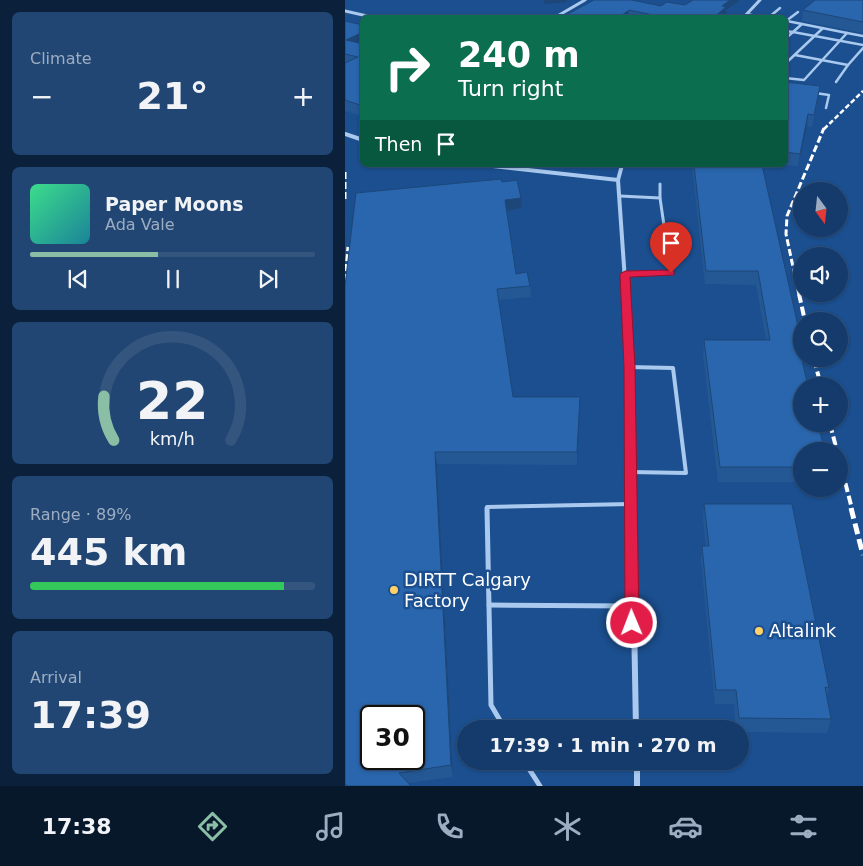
<!DOCTYPE html>
<html lang="en">
<head>
<meta charset="utf-8">
<style>
	body { margin:0; font-family:"DejaVu Sans",sans-serif; background:#214673; color:#f1f3f6; height:100vh; display:flex; flex-direction:column; font-size:19px; white-space:nowrap }
	* { box-sizing:border-box; margin:0 }
	p { font-size:16px; color:#9dadc1 }
	.icon { flex:none; width:28px; height:28px; fill:none; stroke:currentColor; stroke-width:2; stroke-linecap:round; stroke-linejoin:round }
	.map { position:relative; flex:1; overflow:hidden }
	.details { display:flex; flex-direction:column; gap:12px; padding:12px; background:#0b203b; width:345px }
	.details>* { flex:none }
	.banner { position:absolute; left:15px; top:15px; width:428px; height:152px; border-radius:8px; box-shadow:0 1px 4px #0004,0 0 0 1px #33557e; background:#0b6e4f; color:#fff; overflow:hidden }
	.needle { width:32px; rotate:165deg }
	.tools { position:absolute; left:448px; top:182px; display:grid; gap:10px }
	.tools a { display:grid; place-items:center; width:55px; height:55px; border-radius:50%; background:#143b6b; box-shadow:0 1px 4px #0004,0 0 0 1px #33557e; font-size:25px }
	.speed { position:absolute; left:15px; top:705px; display:flex; gap:10px; font-size:25px; font-weight:700; text-align:center }
	.speed>* { display:grid; place-content:center; width:65px; height:65px; border-radius:50%; background:#143b6b; box-shadow:0 1px 4px #0004,0 0 0 1px #33557e; line-height:1 }
	.speed .limit { border:2px solid #111; border-radius:8px; background:#fff; color:#111 }
	.pin { position:absolute; display:grid; place-items:center; width:42px; height:42px; color:#fff; margin:-51px -21px; border-radius:50% 50% 50% 0; rotate:-45deg; box-shadow:0 0 5px #0007 }
	.pin .icon { rotate:45deg }
	.me { position:absolute; width:55px; margin:-28px; rotate:359deg; stroke-linejoin:round; filter:drop-shadow(0 0 4px #0008) }
	.turn { display:flex; align-items:center; gap:18px; height:105px; padding:0 15px; font-size:22px }
	.turn .icon { width:65px; height:65px; stroke-width:2.5 }
	.turn b { display:block; font-size:35px; line-height:42px }
	.then { display:flex; align-items:center; height:48px; padding:0 15px; background:#0003; gap:10px; font-size:19px }
	.big { font-size:38px; font-weight:600; line-height:1.1 }
	.details .widget { flex:1; display:flex; flex-direction:column; justify-content:center; gap:8px; min-width:0; padding:0 18px; border-radius:8px; background:#214673 }
	.details .dial { align-items:center; gap:0 }
	.dial svg { height:130px; overflow:visible; fill:none; stroke:#33557e; stroke-width:7; stroke-linecap:round; text-anchor:middle }
	.dial text { fill:#f1f3f6; stroke:none }
	.song { display:flex; align-items:center; gap:15px }
	.cover { width:60px; height:60px; border-radius:8px; background:linear-gradient(135deg,hsl(150 70% 55%),hsl(190 70% 35%)) }
	.played { height:5px; border-radius:2px; background:linear-gradient(90deg,#8abfa5 45%,#33557e 45%) }
	.keys { display:flex; justify-content:space-around; direction:ltr }
	.heat { display:flex; justify-content:space-between; align-items:center; font-size:28px; direction:ltr }
	.charge { height:8px; border-radius:4px; background:linear-gradient(90deg,#34c759 89%,#33557e 0) }
	.trip { position:absolute; left:112px; top:720px; width:292px; height:50px; border-radius:25px; background:#143b6b; box-shadow:0 1px 4px #0004,0 0 0 1px #33557e; font-weight:600; line-height:50px; text-align:center }
	.menu { display:flex; height:80px; justify-content:space-around; align-items:center; background:#08182b; color:#9dadc1 }
	.menu .icon { width:35px; height:35px }
	.menu .current { color:#8abfa5 }
	.menu b { font-size:22px; color:#f1f3f6 }
	main { display:flex; flex:1; min-height:0 }
	.map>svg:first-child { display:block }
	.lines { fill:none; stroke-linecap:round; stroke-linejoin:round }
	.lane-far3 { stroke:#a9c9ee; stroke-width:2.5 }
	.lane-far2 { stroke:#a9c9ee; stroke-width:3 }
	.lane-far1 { stroke:#a9c9ee; stroke-width:4 }
	.lane { stroke:#a9c9ee; stroke-width:5 }
	.street-far3 { stroke:#a9c9ee; stroke-width:3 }
	.street-far2 { stroke:#a9c9ee; stroke-width:4 }
	.street-far1 { stroke:#a9c9ee; stroke-width:5 }
	.street { stroke:#a9c9ee; stroke-width:6 }
	.rail-far3 { stroke:#fff; stroke-width:2.5; stroke-dasharray:5 2.5; stroke-linecap:butt }
	.rail-far2 { stroke:#fff; stroke-width:3; stroke-dasharray:7 3; stroke-linecap:butt }
	.rail-far1 { stroke:#fff; stroke-width:4; stroke-dasharray:9 4; stroke-linecap:butt }
	.rail { stroke:#fff; stroke-width:5; stroke-dasharray:11 5; stroke-linecap:butt }
	.wall { fill:#245895 }
	.shaded-wall { fill:#1d4779 }
	.building { fill:#2a66ad; stroke:#1d4779; fill-rule:evenodd }
	.route { fill:#e11d48; stroke:#92132f }
	.poi-dot { fill:#ffd166; stroke:#1b4f8f; stroke-width:2 }
	.labels { text-anchor:middle; stroke-width:5; stroke-linejoin:round; paint-order:stroke }
	.near-poi-label { font-size:18px; fill:#fff; stroke:#1b4f8f; text-anchor:start }
</style>
</head>
<body>
<main>
<section class="details">
<div class="widget"><p>Climate</p>
<div class="heat"><a>−</a><b class="big">21°</b><a>+</a></div>
</div>
<div class="widget">
<div class="song"><i class="cover"></i><div><b>Paper Moons</b><p>Ada Vale</p></div></div>
<div class="played"></div>
<div class="keys"><svg class="icon" aria-label="previous" viewBox="0 0 24 24"><path d="M18 5L8 12l10 7zM5 5v14"/></svg><svg class="icon" aria-label="pause" viewBox="0 0 24 24"><path d="M8 5v14M16 5v14"/></svg><svg class="icon" aria-label="next" viewBox="0 0 24 24"><path d="M6 5l10 7-10 7zM19 5v14"/></svg></div>
</div>
<div class="widget dial"><svg viewBox="0 0 100 80">
<path d="M14 69A42 42 0 1 1 86 69"/>
<path d="M14 69A42 42 0 0 1 8 42" stroke="#8abfa5"/>
<text x="50" y="56" font-size="32" font-weight="700">22</text>
<text x="50" y="72" font-size="11">km/h</text>
</svg></div>
<div class="widget"><p>Range · 89%</p><b class="big">445 km</b><div class="charge"></div></div>
<div class="widget"><p>Arrival</p><b class="big">17:39</b></div>
</section>
<div class="map">
<svg width="518" height="786" viewBox="0 0 518 786">
	<rect width="100%" height="100%" fill="#1b4f8f"/>
	<g class="lines">
		<g class="lane-far3">
			<path d="M402,14L420,18"/>
			<path d="M423,18L435,8"/>
			<path d="M441,21L453,12"/>
			<path d="M440,31L448,32L457,24"/>
			<path d="M502,33L518,36"/>
			<path d="M440,39L448,32L518,45"/>
			<path d="M450,55L503,65L491,82"/>
			<path d="M440,64L478,28"/>
			<path d="M503,65L518,48"/>
			<path d="M440,78L459,80L502,33L442,21"/>
			<path d="M470,93L484,95L481,108"/>
		</g>
		<g class="lane-far2">
			<path d="M315,184V198"/>
			<path d="M275,196L315,198L326,273L280,274"/>
		</g>
		<g class="lane-far1">
			<path d="M284,367L328,368L341,473L286,472"/>
			<path d="M142,509V507L286,504"/>
		</g>
		<g class="lane">
			<path d="M142,508L146,705L160,729"/>
			<path d="M144,605L287,606"/>
			<path d="M179,761L195,786"/>
		</g>
		<g class="street-far3">
			<path d="M0,11L31,18"/>
			<path d="M209,18L240,0"/>
			<path d="M398,18L415,0"/>
		</g>
		<g class="street-far2">
			<path d="M0,134L18,140"/>
			<path d="M139,165L273,180"/>
			<path d="M277,165L273,180L281,295"/>
		</g>
		<path class="street-far1" d="M281,294L284,345L287,509"/>
		<g class="street">
			<path d="M287,508L291,729"/>
			<path d="M292,761V786"/>
		</g>
		<path class="rail-far3" d="M479,129L518,91"/>
		<g class="rail-far2">
			<path d="M0,172V201"/>
			<path d="M0,281L3,247"/>
			<path d="M454,295L441,234L442,216L479,128"/>
		</g>
		<g class="rail-far1">
			<path d="M454,294L460,321"/>
			<path d="M469,359L476,386"/>
			<path d="M485,424L492,451"/>
			<path d="M494,458L507,509"/>
		</g>
		<path class="rail" d="M506,508L518,555"/>
	</g>
	<g class="wall">
		<path d="M518,0V33L457,21L458,10Z"/>
		<path d="M340,5L381,10V15L378,18H222L221,15L316,6Z"/>
		<path d="M0,21L18,25V43L16,44H18V120L17,116L0,111Z"/>
		<path d="M440,82L475,86L467,127L462,126L453,166L440,165Z"/>
		<path d="M347,165H417L455,335L453,345L456,451V482H373L358,354L359,340H421L411,285L360,284Z"/>
		<path d="M157,182L176,198L177,208L162,210L171,274L185,286L186,297L154,300L168,397L235,409L232,465L92,464L108,777L64,783L66,786H0V285Z"/>
		<path d="M359,504L484,688L482,696L486,719L482,733L396,732V729H391L389,704H370L356,561L357,546H361L358,519Z"/>
	</g>
	<g class="shaded-wall">
		<path d="M199,0H222V2L199,4Z"/>
		<path d="M385,0H395L381,10V15L378,18H368L377,6Z"/>
		<path d="M284,10L283,18H273Z"/>
		<path d="M18,32V43L3,50L1,40Z"/>
		<path d="M463,114L462,126L453,166L455,154Z"/>
		<path d="M176,198L177,208L161,211L160,200Z"/>
		<path d="M235,397V409L232,465V452Z"/>
		<path d="M90,452L92,464L108,777L106,765Z"/>
	</g>
	<g class="building">
		<path d="M249,0H287L316,6L322,2L340,5L348,0H385L377,6L381,7L368,18H311L313,16L284,10L273,18H229L230,17L221,15Z"/>
		<path d="M470,0H518V22L458,10Z"/>
		<path d="M0,21L18,25V32L1,40L18,44V106L0,100V63L13,57L0,54Z"/>
		<path d="M440,82L475,86L469,115L463,114L455,154L440,152Z"/>
		<path d="M349,165H417L455,335H451L463,386H456V424H473L480,451H456V467H375L359,340H425L413,271H361Z"/>
		<path d="M156,179L157,182L172,180L176,198L160,200L171,274L182,272L185,286L152,289L168,397H235L232,452H90L106,765L54,773L66,786H2L0,783V285L11,193ZM26,716H69V759H26Z"/>
		<path d="M359,504H447L484,688L480,687L486,719L394,718L391,690H371L357,546H364Z"/>
	</g>
	<path class="route" d="M326,270L329,271V275L285,277L290,367L294,623L292,628L287,629L282,628L280,623L279,367L275,274L280,271Z"/>
	<g class="poi-dot">
		<circle cx="49" cy="590" r="5"/>
		<circle cx="414" cy="631" r="5"/>
	</g>
	<g class="labels">
		<g class="near-poi-label">
			<text x="59" y="586">DIRTT Calgary<tspan x="59" dy="21">Factory</tspan></text>
			<text x="424" y="637">Altalink</text>
		</g>
	</g>
</svg>
<div class="tools">
<a><svg class="needle" viewBox="-14 -14 28 28"><path d="M0-13l5 13h-10z" fill="#e53935"/><path d="M0 13l5-13h-10z" fill="#9dadc1"/></svg></a>
<a><svg class="icon" aria-label="sound" viewBox="0 0 24 24"><path d="M4 9h4l5-4v14l-5-4H4zM17 9q2 3 0 6"/></svg></a>
<a><svg class="icon" aria-label="search" viewBox="0 0 24 24"><circle cx="10" cy="10" r="6"/><path d="M15 15l6 6"/></svg></a>
<a>+</a>
<a>−</a>
</div>
<div class="speed"><div class="limit">30</div></div>
<div class="pin" style="left:326px;top:273px;background:#d93025"><svg class="icon" aria-label="arrive" viewBox="0 0 24 24"><path d="M6 21V4h12l-3 4 3 4H6"/></svg></div>
<svg class="me" style="left:287px;top:623px" viewBox="-20 -20 40 40"><circle r="17" fill="#e11d48" stroke="#fff" stroke-width="3"/><path d="M0-11L8 9 0 5-8 9z" fill="#fff"/></svg>
<div class="trip">17:39 · 1 min · 270 m</div>
<div class="banner">
<div class="turn"><svg class="icon" aria-label="right" viewBox="0 0 24 24"><path d="M7 20v-9h11M14 6l5 5-5 5"/></svg><div><b>240 m</b>Turn right</div></div>
<div class="then">Then<svg class="icon" aria-label="arrive" viewBox="0 0 24 24"><path d="M6 21V4h12l-3 4 3 4H6"/></svg></div>
</div>
</div>
</main>
<nav class="menu">
<b>17:38</b>
<svg class="icon current" aria-label="directions" viewBox="0 0 24 24"><path d="M12 3l9 9-9 9-9-9zM9 14v-3h6M13 9l2 2-2 2"/></svg>
<svg class="icon" aria-label="music" viewBox="0 0 24 24"><path d="M9 18V5l10-2v13"/><circle cx="6" cy="18" r="3"/><circle cx="16" cy="16" r="3"/></svg>
<svg class="icon" aria-label="phone" viewBox="0 0 24 24"><path d="M5 4h4l2 5-3 2q2 4 5 5l2-3 5 2v4C11 20 4 13 5 4z"/></svg>
<svg class="icon" aria-label="climate" viewBox="0 0 24 24"><path d="M12 3v18M4 7l16 10M4 17L20 7"/></svg>
<svg class="icon" aria-label="car" viewBox="0 0 24 24"><path d="M5 17H2v-5l4-1 3-4h7l3 4 3 1v5h-3M9 17h6M6 11h13"/><circle cx="7" cy="17" r="2"/><circle cx="17" cy="17" r="2"/></svg>
<svg class="icon" aria-label="filters" viewBox="0 0 24 24"><path d="M4 7h16M4 17h16"/><circle cx="9" cy="7" r="2"/><circle cx="15" cy="17" r="2"/></svg>
</nav>
</body>
</html>
